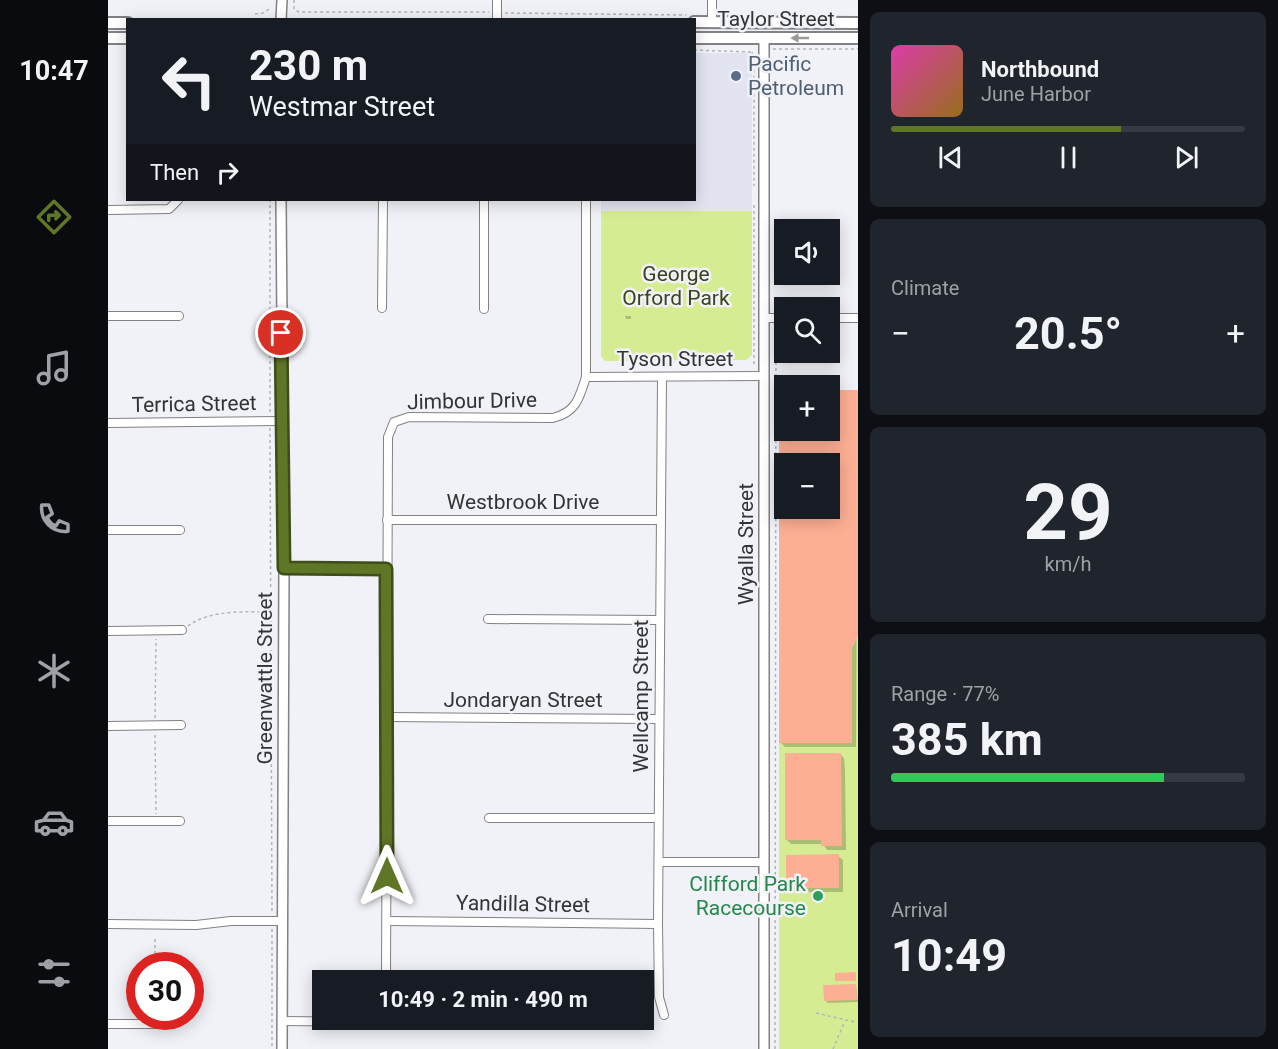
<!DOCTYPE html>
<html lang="en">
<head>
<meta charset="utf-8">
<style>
	body { margin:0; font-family:Roboto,sans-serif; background:#20242c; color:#f1f3f6; height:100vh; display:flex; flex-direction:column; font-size:22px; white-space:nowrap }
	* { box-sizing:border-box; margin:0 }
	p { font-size:20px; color:#9ea1a6 }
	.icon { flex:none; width:33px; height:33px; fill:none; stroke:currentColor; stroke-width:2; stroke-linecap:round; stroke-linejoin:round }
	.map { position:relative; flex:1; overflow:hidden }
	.drawer { display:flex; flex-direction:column; gap:12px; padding:12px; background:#0d0f14; width:420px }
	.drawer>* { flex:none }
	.banner { position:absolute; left:18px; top:18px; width:570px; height:183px; border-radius:0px; box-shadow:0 3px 15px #0003; background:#171b24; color:#f1f3f6; overflow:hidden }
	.fabs { position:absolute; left:666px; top:219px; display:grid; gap:12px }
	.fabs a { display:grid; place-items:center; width:66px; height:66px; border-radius:0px; background:#171b24; box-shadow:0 3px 15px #0003; font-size:30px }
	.speed { position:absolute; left:18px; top:952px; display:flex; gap:12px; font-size:30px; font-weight:700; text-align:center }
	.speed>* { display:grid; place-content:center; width:78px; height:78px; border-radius:50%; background:#171b24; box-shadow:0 3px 15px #0003; line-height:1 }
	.speed .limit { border:9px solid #d22; background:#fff; color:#111 }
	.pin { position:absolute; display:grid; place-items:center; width:51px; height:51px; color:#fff; margin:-26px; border:3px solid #fff; border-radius:50%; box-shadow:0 2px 6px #0007 }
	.me { position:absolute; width:66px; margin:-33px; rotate:0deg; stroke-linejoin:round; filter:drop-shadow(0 0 4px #0008) }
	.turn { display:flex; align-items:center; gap:21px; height:126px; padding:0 24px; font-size:27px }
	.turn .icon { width:78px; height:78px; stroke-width:2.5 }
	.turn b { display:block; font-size:42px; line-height:51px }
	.then { display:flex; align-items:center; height:57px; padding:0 24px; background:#0003; gap:12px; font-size:22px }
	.big { font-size:45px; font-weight:700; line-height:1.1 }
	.drawer .card { flex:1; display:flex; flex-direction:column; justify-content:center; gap:9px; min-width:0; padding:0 21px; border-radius:9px; background:#20242c }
	.drawer .dial { align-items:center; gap:0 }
	.dial b { font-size:78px; line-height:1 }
	.song { display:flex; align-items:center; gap:18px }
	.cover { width:72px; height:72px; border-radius:9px; background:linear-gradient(135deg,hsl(320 70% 55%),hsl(40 70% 35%)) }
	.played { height:6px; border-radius:3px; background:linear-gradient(90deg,#607627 65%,#363941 65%) }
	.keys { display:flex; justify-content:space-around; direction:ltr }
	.heat { display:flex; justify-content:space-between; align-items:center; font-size:33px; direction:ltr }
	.charge { height:9px; border-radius:4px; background:linear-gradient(90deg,#34c759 77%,#363941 0) }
	.trip { position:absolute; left:204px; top:970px; width:342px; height:60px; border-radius:0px; background:#171b24; box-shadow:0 3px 15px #0003; font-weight:700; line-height:60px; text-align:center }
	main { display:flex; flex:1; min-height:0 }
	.menu { display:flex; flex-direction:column; width:108px; justify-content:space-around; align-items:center; background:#090b0e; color:#9ea1a6 }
	.menu .icon { width:42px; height:42px }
	.menu .on { color:#607627 }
	.menu b { font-size:27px; color:#f1f3f6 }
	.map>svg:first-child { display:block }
	.built { fill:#e2e5f1 }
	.green { fill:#d6ec92 }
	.shadow { fill:#0003; fill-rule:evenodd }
	.building { fill:#fdaf93; fill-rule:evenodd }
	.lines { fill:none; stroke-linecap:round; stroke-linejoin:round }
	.minor-casing { stroke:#808185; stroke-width:10 }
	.tertiary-casing { stroke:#808185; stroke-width:12 }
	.secondary-casing { stroke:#808185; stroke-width:14 }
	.path { stroke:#b3b4b7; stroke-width:1.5; stroke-dasharray:3 3; stroke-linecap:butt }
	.minor { stroke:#fff; stroke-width:8 }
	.tertiary { stroke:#fff; stroke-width:9 }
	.secondary { stroke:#fff; stroke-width:10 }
	.oneway { fill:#999a9a }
	.route-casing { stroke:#3e4d19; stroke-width:15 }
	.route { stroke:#607627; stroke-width:10 }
	.service-dot { fill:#5c6f8a; stroke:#f1f2f7; stroke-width:2 }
	.leisure-dot { fill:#2e9e5b; stroke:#f1f2f7; stroke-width:2 }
	.labels { text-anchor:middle; stroke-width:5; stroke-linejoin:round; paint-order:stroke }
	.street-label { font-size:21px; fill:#333435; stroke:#f1f2f7 }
	.service-label { font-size:21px; fill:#4e5e75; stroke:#f1f2f7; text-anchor:start }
	.park-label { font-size:21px; fill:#3a431b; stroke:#f1f2f7 }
	.leisure-label { font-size:21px; fill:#27864d; stroke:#f1f2f7; text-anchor:end }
</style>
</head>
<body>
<main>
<nav class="menu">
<b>10:47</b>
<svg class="icon on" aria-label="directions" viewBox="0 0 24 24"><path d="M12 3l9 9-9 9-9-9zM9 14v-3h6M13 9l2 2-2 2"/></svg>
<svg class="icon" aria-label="music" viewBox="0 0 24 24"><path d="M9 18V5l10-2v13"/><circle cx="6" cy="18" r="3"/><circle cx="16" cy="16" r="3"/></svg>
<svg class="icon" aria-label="phone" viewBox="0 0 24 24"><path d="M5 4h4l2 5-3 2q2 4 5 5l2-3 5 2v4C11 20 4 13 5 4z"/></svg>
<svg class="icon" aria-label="climate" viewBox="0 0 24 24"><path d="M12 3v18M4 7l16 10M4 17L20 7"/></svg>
<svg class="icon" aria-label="car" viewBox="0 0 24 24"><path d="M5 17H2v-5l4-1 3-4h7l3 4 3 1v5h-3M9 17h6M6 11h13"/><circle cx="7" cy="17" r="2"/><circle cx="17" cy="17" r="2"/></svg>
<svg class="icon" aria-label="filters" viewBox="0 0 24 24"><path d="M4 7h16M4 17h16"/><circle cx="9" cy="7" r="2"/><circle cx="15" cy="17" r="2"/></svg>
</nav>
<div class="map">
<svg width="750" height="1049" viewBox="0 0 750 1049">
	<rect width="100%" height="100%" fill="#f1f2f7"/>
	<path class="built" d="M587,53H639L644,57V211H493V200H586Z"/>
	<g class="green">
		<path d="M493,211H644V355L638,360L497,361L493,356Z"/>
		<path d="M750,636V1049H671V743H744V648Z"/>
	</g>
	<g class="shadow">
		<path d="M517,316H523V319H518Z"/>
		<path d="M672,392H676V430H722V392H750L748,747H677L673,743ZM676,464H722V508H676Z"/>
		<path d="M733,755L736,758L737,771L738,850H719L715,844H683L679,840Z"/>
		<path d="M730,856L735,860V892H684L679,887Z"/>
		<path d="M748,986L750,1002L720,1003L717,1000Z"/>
	</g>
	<g class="building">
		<path d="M671,390H676V430H722V390H750V636L744,648V743H671ZM676,464H722V508H676Z"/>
		<path d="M677,753H733L734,846H713V840H677Z"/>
		<path d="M731,854V888H678V855Z"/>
		<path d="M748,972V981H727V973Z"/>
		<path d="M748,984L749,1000L716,1001L715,985Z"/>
	</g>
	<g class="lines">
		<defs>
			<g id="minor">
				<path d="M389,20V0"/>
				<path d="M604,22V0"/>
				<path d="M0,210L61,209L70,200"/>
				<path d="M274,308L275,200"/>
				<path d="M376,309V200"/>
				<path d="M0,316H71"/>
				<path d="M656,318H676"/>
				<path d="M722,318H750"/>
				<path d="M478,377L656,376"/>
				<path d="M554,377L550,924L551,997L556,1015"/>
				<path d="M0,423L173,421"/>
				<path d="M279,520H551"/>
				<path d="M0,530H72"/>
				<path d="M176,568L278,569"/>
				<path d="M380,619L551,620"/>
				<path d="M0,631L74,630"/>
				<path d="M279,717L551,719"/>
				<path d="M0,726L73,725"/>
				<path d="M381,818H550"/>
				<path d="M0,821H72"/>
				<path d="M551,862H656"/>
				<path d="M279,921L550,924"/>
				<path d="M0,924L88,925L123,921H173"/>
				<path d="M278,981L280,437L286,422L301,417L445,418C468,412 471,399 478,377V200"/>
				<path d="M175,1021L448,1024"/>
				<path d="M0,1024H65"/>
			</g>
			<g id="tertiary">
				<path d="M173,20L174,0"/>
				<path d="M173,200L176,568L174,1049"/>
				<path d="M656,1049V38"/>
			</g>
			<g id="secondary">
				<path d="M586,22L750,23"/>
				<path d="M0,23H20"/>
				<path d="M0,38H20"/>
				<path d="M586,38H750"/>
			</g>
		</defs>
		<use href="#minor" class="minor-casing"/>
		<use href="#tertiary" class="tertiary-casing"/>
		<use href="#secondary" class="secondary-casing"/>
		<g class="path">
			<path d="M186,0V9L191,12H381"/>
			<path d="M397,13L578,15"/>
			<path d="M147,14L155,13L161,9"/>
			<path d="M665,49H750"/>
			<path d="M586,50L643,52"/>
			<path d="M644,52L646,62V186"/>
			<path d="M646,364V205"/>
			<path d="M162,412V200"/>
			<path d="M162,428L164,913"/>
			<path d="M80,626C103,609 138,612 165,612"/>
			<path d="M47,718L48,639"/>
			<path d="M47,735L48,814"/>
			<path d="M164,929V1049"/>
			<path d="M47,966V937"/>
			<path d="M708,1013L747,1022"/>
			<path d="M667,1049L668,330"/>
			<path d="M725,1049L736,1023"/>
		</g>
		<use href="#minor" class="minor"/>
		<use href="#tertiary" class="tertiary"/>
		<use href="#secondary" class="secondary"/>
	</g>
	<defs><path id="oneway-solid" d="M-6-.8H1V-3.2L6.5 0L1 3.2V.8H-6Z" transform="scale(1.5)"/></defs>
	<use class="oneway" href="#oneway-solid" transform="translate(692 38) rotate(-180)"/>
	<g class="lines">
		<defs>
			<path id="route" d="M173,333L176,568L278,569L279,876"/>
		</defs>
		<use href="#route" class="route-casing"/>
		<use href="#route" class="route"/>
	</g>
	<circle class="service-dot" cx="628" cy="76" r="6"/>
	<circle class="leisure-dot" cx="710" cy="896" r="6"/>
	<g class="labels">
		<g class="street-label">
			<text x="668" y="26">Taylor Street</text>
			<text x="567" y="366">Tyson Street</text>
			<text transform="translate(364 401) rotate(-1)" y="7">Jimbour Drive</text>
			<text transform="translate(86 404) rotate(-1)" y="7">Terrica Street</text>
			<text x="415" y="509">Westbrook Drive</text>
			<text transform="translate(638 544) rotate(-90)" y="7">Wyalla Street</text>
			<text transform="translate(157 678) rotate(-90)" y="7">Greenwattle Street</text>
			<text transform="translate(533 696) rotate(-90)" y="7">Wellcamp Street</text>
			<text x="415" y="707">Jondaryan Street</text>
			<text transform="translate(415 904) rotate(1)" y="7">Yandilla Street</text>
		</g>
		<g class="service-label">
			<text x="640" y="71">Pacific<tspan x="640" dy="24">Petroleum</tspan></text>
		</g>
		<g class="park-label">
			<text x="568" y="281">George<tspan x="568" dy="24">Orford Park</tspan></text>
		</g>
		<g class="leisure-label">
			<text x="698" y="891">Clifford Park<tspan x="698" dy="24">Racecourse</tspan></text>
		</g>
	</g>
</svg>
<div class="fabs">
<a><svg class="icon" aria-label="sound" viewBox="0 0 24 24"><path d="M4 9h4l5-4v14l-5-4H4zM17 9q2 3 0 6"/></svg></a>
<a><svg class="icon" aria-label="search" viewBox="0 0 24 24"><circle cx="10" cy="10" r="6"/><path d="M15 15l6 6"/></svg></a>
<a>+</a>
<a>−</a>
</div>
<div class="speed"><div class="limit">30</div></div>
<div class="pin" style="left:173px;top:333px;background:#d93025"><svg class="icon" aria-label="arrive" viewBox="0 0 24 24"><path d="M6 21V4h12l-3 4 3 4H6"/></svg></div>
<svg class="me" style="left:279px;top:876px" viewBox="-20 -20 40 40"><path d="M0-17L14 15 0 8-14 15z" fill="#607627" stroke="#fff" stroke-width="4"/></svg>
<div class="trip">10:49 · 2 min · 490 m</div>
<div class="banner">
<div class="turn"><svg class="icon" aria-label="left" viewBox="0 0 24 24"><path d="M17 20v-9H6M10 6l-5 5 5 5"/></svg><div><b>230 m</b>Westmar Street</div></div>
<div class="then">Then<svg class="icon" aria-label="right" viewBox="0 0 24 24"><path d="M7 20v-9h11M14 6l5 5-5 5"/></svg></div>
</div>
</div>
<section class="drawer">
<div class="card">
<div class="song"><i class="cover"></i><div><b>Northbound</b><p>June Harbor</p></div></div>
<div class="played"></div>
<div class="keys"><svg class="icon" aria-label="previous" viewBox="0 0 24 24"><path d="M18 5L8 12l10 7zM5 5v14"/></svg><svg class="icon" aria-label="pause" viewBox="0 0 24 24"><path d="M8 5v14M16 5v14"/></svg><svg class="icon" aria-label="next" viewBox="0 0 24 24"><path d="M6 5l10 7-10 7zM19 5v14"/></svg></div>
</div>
<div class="card"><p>Climate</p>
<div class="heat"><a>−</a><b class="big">20.5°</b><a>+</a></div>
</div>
<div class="card dial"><b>29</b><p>km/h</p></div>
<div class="card"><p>Range · 77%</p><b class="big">385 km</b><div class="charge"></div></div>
<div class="card"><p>Arrival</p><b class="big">10:49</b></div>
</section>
</main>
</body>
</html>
